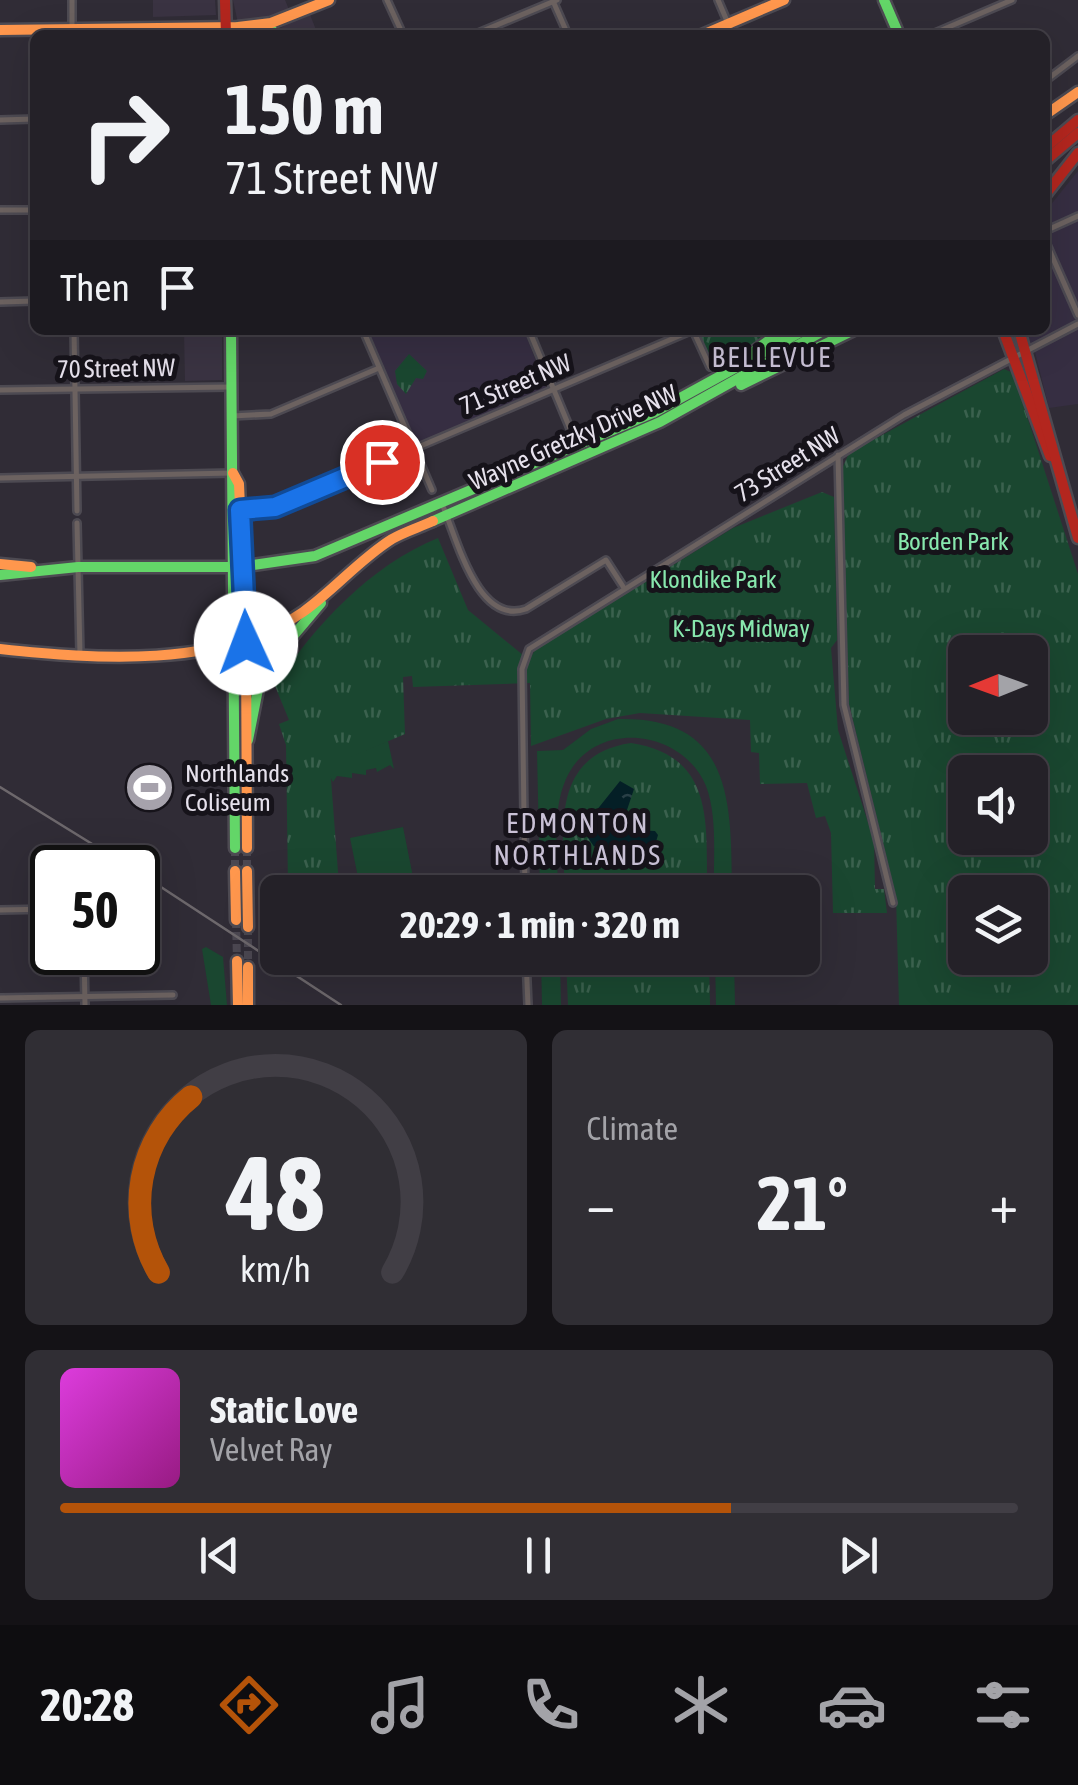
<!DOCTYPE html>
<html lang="en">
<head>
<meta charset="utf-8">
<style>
	body { margin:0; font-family:"Asap Condensed",sans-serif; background:#302e34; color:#f1f3f6; height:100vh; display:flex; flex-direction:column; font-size:38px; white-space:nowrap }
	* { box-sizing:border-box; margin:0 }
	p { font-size:32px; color:#a3a3a8 }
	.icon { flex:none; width:55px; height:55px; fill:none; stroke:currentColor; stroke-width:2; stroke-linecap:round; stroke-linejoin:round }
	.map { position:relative; height:1005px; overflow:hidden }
	.drawer { display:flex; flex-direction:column; gap:25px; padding:25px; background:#141216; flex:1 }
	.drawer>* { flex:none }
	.guide { position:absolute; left:30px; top:30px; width:1020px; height:305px; border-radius:15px; box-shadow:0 10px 40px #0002,0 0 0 2px #413e45; background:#242128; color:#f1f3f6; overflow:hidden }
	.needle { width:65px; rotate:269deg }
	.tools { position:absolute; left:948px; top:635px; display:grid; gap:20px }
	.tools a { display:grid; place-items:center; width:100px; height:100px; border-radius:15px; background:#242128; box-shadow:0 10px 40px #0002,0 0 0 2px #413e45; font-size:50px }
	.speed { position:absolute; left:30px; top:845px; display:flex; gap:20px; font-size:50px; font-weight:700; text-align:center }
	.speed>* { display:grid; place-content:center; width:130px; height:130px; border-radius:50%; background:#242128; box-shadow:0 10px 40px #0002,0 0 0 2px #413e45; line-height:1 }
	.speed .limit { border:5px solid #111; border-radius:15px; background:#fff; color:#111 }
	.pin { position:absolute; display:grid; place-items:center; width:85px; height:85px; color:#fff; margin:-42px; border:5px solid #fff; border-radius:50%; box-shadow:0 2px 10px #0007 }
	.me { position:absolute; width:110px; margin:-55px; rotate:358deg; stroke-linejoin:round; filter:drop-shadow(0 0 8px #0008) }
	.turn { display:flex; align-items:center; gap:35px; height:210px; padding:0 30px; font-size:45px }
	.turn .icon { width:130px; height:130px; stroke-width:2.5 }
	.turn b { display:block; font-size:70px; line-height:85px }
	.then { display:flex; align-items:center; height:95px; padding:0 30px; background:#0003; gap:20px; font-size:38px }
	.big { font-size:75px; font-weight:700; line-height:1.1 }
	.drawer .tile { flex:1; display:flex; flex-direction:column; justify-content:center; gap:15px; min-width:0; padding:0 35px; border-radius:15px; background:#302e34 }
	.drawer .dial { align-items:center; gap:0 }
	.dial svg { height:260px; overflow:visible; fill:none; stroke:#413e45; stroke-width:7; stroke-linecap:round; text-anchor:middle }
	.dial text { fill:#f1f3f6; stroke:none }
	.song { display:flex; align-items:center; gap:30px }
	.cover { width:120px; height:120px; border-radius:15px; background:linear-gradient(135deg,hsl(300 70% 55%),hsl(310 70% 35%)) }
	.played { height:10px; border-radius:5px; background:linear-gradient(90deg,#b45309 70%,#413e45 70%) }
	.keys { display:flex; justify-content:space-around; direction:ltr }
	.heat { display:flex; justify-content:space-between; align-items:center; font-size:55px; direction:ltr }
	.drawer .tiles { flex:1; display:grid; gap:25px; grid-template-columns:1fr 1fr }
	.tile:last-child { grid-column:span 2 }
	.trip { position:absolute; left:260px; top:875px; width:560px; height:100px; border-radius:15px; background:#242128; box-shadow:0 10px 40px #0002,0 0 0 2px #413e45; font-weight:700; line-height:100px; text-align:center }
	.tab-bar { display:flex; height:160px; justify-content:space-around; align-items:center; background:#0e0d10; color:#a3a3a8 }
	.tab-bar .icon { width:70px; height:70px }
	.tab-bar .selected { color:#b45309 }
	.tab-bar b { font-size:45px; color:#f1f3f6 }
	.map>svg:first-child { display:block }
	.commercial { fill:#3a3342 }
	.built { fill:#362e42 }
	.green { fill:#1a4730 }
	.park { fill:url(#park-tufts); fill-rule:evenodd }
	.water { fill:url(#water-ripples) }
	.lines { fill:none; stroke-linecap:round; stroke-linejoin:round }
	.secondary-tunnel { stroke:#4b4751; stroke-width:8; stroke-dasharray:8 4; stroke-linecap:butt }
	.street-casing { stroke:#4d4a52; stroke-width:10 }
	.fast-casing { stroke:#4d4a52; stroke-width:15 }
	.slow-casing { stroke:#4d4a52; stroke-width:15 }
	.jam-casing { stroke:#4d4a52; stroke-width:15 }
	.street { stroke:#6c6260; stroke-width:5 }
	.fast { stroke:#63d668; stroke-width:10 }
	.slow { stroke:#ff974d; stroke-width:10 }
	.jam { stroke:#b3261e; stroke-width:10 }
	.tram { stroke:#6d686c; stroke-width:2.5 }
	.route-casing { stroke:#114b97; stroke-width:25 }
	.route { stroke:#1a73e8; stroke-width:18 }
	.labels { text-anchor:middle; stroke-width:10; stroke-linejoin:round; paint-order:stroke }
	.street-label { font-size:25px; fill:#e6e1ec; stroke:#16131a }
	.park-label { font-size:25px; fill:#88e8ae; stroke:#16131a }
	.poi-label { font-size:25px; fill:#e6e1ec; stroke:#16131a; text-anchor:start }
	.neighbourhood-label { font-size:28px; letter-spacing:2.5px; fill:#c9c1d6; stroke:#16131a }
</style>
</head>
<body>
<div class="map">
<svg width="1078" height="1005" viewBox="0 0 1078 1005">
	<defs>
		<pattern id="park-tufts" width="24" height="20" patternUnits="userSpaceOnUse" patternTransform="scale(2.5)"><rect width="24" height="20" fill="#1a4730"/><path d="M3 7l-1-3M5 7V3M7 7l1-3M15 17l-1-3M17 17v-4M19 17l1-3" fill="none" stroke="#3b614e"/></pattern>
		<pattern id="water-ripples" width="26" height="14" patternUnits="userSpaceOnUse" patternTransform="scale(2.5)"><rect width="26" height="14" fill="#041f26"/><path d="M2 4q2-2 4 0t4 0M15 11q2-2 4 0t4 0" fill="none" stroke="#293f46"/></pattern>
	</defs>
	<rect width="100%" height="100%" fill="#302c36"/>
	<g class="commercial">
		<path d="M153,0H215L216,15L153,17Z"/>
		<path d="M233,0H285L290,12L267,21L238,23Z"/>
		<path d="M309,12L318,35H242L275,31Z"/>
		<path d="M184,330H222V380L185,381Z"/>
	</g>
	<g class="built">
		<path d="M1078,171V404L1049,408L1034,348L1025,351L1019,330H1045V212Z"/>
		<path d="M367,330H524L547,389L419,443L413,441Z"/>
	</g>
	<g class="green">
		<path d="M618,719C734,716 731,804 732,892H714C713,859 718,818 706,786C682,728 593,718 566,779C551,813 558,856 558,892H540L537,751L563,750L591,729Z"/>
		<path d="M388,741L394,769L390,765L377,772L376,768L366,770V775L352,773V778L337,776L333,782L325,767Z"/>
		<path d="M403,827L416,892H361L350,838Z"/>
		<path d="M206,947L223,957L227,1005H211L202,949Z"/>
		<path d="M541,958H560L561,1005H542Z"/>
		<path d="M715,958H734L735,1005H716Z"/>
	</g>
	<g class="park">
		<path d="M705,330H773L715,368L699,333Z"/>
		<path d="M409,354L427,371L423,379L416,378L406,394L397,384L395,371Z"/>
		<path d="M1004,369L1013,373L1078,574V1005H899L896,896L849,704L841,471L849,453ZM965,652H1030V718H965ZM965,772H1030V838H965ZM965,892H1030V958H965Z"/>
		<path d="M822,492L834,497L837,640L831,648L838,730L874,841L875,889H884L887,913H833L831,833L825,816L816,818L807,783L760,784L759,753L751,752L750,720L640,713L606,719L531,746L530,683L413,687L412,676L403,677L405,734L330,766L339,885H288L286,745L279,724L289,720L275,686C314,626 371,565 438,538L468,610L529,660L535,650L733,528Z"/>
		<path d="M631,743C716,756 706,825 707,892H565C563,831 550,755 631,743Z"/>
		<path d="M566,958H709L710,1005H568Z"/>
	</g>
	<path class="water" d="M620,781L634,789L627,810L636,830L655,831L658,835L654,849L625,861L602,858L586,835L596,811Z"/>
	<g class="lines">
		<g class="secondary-tunnel">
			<path d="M235,848V871"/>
			<path d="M247,848V871"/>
			<path d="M236,920L237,961"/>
			<path d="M248,927V967"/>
		</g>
		<defs>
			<g id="street">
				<path d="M72,0V29"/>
				<path d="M387,0L403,35"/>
				<path d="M718,0L733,35"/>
				<path d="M553,1L568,35"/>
				<path d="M473,35L557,0"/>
				<path d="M930,35L1012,0"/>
				<path d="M1045,81L1078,56"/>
				<path d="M0,120L35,119"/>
				<path d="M0,210H35"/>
				<path d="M1045,231L1078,216"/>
				<path d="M1045,240L1078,315"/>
				<path d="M0,302L35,301"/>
				<path d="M74,330L77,511"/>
				<path d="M363,330L432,490"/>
				<path d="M529,330L571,431"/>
				<path d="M693,330L710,367"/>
				<path d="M0,390L232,387"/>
				<path d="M232,416L271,414L379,368"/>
				<path d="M838,455L844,705L893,903"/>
				<path d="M0,478L232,473"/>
				<path d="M442,504C457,538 477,626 526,609L606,560L624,588"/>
				<path d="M240,510L289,502L693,330"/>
				<path d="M77,523L80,655"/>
				<path d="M525,892L522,669L529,649L904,415L1078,324"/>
				<path d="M0,910L52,909"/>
				<path d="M84,952L85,1005"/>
				<path d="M526,958L528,1005"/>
				<path d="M0,998L173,995"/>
			</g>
			<g id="fast">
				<path d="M884,0L899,35"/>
				<path d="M238,27L272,30"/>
				<path d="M231,330L235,848"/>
				<path d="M737,364L783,330"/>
				<path d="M741,385L854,330"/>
				<path d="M433,521L660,422L825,330"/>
				<path d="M0,575L78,567H239L315,556L653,413L804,330"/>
				<path d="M248,740L261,674L321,603"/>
			</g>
			<g id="slow">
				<path d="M0,30L238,27L271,23L329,0"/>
				<path d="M702,35L784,0"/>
				<path d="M1045,115L1078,92"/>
				<path d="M233,473L239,484L246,643L247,848"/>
				<path d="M0,564L31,567"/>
				<path d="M0,649C95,659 221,669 303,612C334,590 360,559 392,539C404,532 420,527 433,521"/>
				<path d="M235,871L236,920"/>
				<path d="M247,871L248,927"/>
				<path d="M237,961L238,1005"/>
				<path d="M248,967V1005"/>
			</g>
			<g id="jam">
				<path d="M225,0L226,35"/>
				<path d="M1045,148L1078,120"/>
				<path d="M1045,161L1078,133"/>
				<path d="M1045,195L1078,153"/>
				<path d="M1003,330L1050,456"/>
				<path d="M1019,330L1078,538"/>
			</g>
		</defs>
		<use href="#street" class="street-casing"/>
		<use href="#fast" class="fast-casing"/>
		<use href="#slow" class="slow-casing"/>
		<use href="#jam" class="jam-casing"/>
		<use href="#street" class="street"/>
		<use href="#fast" class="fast"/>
		<use href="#slow" class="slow"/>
		<use href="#jam" class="jam"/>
		<g class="tram">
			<path d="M0,787L131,868"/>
			<path d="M138,872L341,1005"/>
		</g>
	</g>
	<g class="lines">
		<defs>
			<path id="route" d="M246,643L240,510L275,507L382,462"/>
		</defs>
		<use href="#route" class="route-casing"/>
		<use href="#route" class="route"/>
	</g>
	<defs>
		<symbol id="stadium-disc" viewBox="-11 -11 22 22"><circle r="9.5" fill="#a6a2ac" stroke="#16131a"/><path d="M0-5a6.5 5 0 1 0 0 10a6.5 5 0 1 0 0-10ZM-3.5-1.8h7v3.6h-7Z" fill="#fff"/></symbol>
	</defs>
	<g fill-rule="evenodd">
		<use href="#stadium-disc" x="122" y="760" width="55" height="55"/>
	</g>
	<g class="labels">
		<g class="street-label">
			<text transform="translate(116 368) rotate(-1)" y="9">70 Street NW</text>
			<text transform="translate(515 384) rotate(-23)" y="9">71 Street NW</text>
			<text transform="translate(573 437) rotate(-24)" y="9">Wayne Gretzky Drive NW</text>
			<text transform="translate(787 464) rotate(-32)" y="9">73 Street NW</text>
		</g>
		<g class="park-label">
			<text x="953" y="550">Borden Park</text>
			<text x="713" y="588">Klondike Park</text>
			<text x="741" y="637">K-Days Midway</text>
		</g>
		<g class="poi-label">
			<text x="185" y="782">Northlands<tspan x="185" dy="29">Coliseum</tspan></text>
		</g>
		<g class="neighbourhood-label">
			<text x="772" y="367">BELLEVUE</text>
			<text x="578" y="833">EDMONTON<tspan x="578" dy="32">NORTHLANDS</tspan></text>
		</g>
	</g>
</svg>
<div class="tools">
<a><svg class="needle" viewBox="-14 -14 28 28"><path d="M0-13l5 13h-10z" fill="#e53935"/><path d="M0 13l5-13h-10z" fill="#a3a3a8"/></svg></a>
<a><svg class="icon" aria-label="sound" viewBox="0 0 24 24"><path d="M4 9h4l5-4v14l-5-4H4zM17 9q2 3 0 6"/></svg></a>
<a><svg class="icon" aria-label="layers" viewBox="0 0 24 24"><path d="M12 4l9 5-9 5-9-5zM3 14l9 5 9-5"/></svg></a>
</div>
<div class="speed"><div class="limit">50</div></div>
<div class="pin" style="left:382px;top:462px;background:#d93025"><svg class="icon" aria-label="arrive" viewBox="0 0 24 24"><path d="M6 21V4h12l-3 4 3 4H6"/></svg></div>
<svg class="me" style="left:246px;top:643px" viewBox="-20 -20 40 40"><circle r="19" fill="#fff"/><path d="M0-13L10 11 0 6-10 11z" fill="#1a73e8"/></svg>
<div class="trip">20:29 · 1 min · 320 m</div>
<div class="guide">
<div class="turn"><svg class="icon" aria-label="right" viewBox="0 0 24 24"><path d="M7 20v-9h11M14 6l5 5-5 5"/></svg><div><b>150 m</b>71 Street NW</div></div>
<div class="then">Then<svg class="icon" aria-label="arrive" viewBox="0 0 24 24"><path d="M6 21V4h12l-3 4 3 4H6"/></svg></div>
</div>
</div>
<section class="drawer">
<div class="tiles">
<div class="tile dial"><svg viewBox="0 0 100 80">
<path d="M14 69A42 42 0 1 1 86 69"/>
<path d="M14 69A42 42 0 0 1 24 15" stroke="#b45309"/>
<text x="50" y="56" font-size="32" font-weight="700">48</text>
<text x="50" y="72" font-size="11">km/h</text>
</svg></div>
<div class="tile"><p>Climate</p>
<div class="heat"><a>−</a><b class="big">21°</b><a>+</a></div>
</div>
<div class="tile">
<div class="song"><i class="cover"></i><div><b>Static Love</b><p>Velvet Ray</p></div></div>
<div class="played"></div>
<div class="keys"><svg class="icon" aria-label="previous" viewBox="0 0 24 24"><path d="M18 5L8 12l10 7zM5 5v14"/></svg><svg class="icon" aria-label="pause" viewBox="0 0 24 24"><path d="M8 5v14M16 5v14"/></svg><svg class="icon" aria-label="next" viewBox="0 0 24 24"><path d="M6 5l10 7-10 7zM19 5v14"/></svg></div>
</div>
</div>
</section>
<nav class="tab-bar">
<b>20:28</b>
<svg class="icon selected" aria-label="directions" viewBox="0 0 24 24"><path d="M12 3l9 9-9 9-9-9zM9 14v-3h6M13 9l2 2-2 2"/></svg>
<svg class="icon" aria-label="music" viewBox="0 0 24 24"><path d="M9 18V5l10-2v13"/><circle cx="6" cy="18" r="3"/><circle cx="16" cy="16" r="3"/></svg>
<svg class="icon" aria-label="phone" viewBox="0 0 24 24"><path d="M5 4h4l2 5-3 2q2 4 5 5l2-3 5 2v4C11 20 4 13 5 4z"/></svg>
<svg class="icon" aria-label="climate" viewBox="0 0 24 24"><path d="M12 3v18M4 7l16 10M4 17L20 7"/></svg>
<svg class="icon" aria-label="car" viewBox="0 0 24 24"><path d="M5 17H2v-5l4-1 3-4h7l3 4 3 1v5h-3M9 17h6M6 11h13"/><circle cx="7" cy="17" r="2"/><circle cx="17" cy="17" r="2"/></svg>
<svg class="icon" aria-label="filters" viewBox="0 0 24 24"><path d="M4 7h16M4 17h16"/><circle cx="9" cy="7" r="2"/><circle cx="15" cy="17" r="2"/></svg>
</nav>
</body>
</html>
